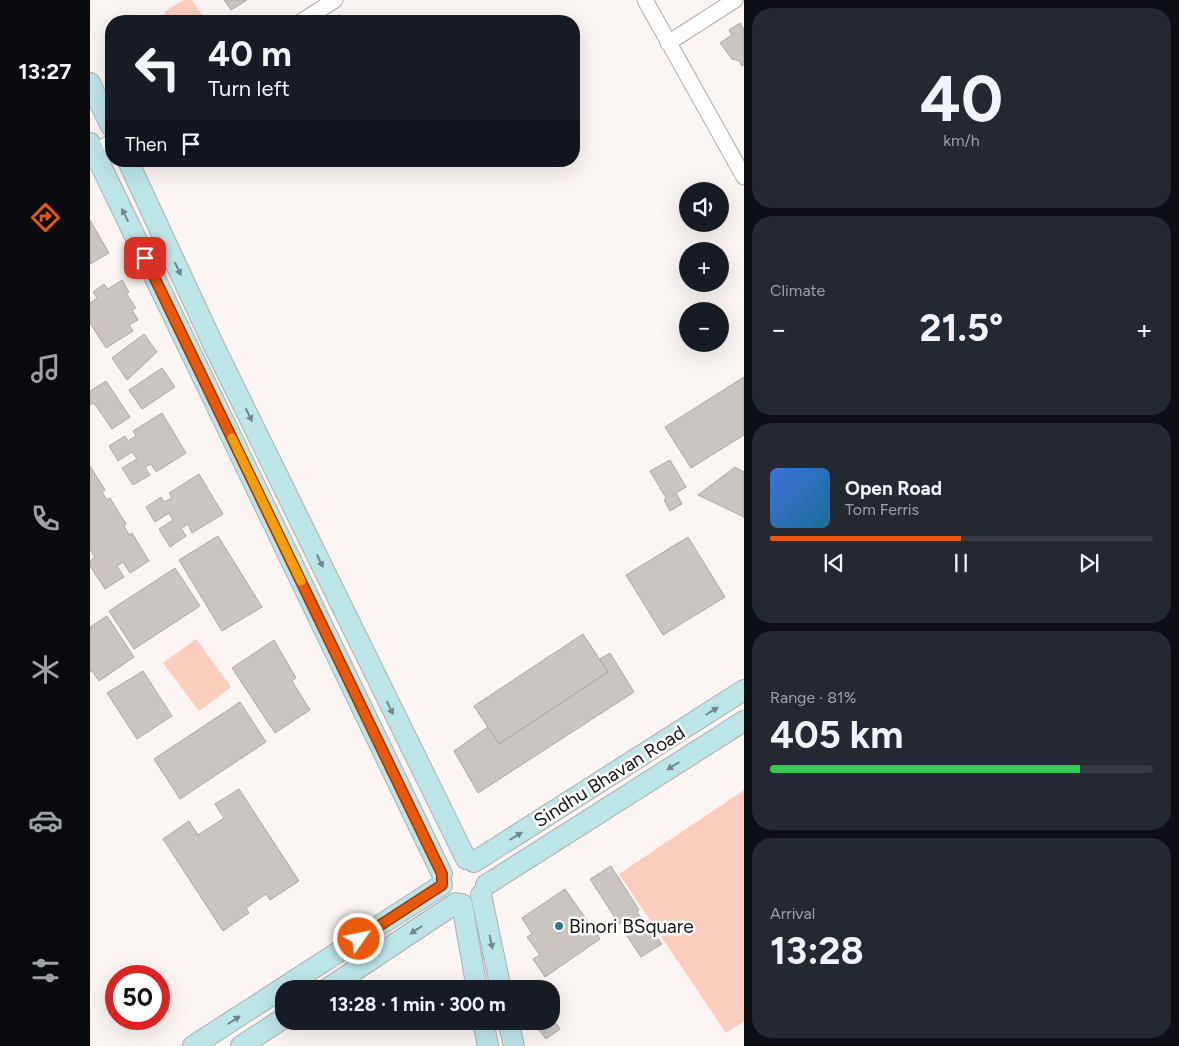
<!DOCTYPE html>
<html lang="en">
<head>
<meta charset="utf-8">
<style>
	body { margin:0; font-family:Figtree,sans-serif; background:#242831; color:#f1f3f6; height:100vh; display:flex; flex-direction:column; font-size:19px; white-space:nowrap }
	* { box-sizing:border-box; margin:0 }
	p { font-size:16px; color:#9ea1a6 }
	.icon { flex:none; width:28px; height:28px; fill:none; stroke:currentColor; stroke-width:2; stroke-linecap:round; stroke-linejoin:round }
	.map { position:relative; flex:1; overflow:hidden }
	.panel { display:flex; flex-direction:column; gap:8px; padding:8px; background:#0d0f14; width:435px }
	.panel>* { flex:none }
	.guide { position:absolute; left:15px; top:15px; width:475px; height:152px; border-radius:20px; box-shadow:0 5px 20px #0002; background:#171b24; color:#f1f3f6; overflow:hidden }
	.controls { position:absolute; left:589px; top:182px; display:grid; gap:10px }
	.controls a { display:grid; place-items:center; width:50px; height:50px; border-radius:50%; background:#171b24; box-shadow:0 5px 20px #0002; font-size:25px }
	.speed { position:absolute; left:15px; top:965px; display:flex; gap:10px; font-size:25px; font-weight:700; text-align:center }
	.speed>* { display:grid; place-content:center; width:65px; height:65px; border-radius:50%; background:#171b24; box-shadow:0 5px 20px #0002; line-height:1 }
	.speed .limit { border:8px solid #d22; background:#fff; color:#111 }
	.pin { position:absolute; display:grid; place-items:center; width:42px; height:42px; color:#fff; margin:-21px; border-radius:10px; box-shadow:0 2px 8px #0006 }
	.me { position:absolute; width:55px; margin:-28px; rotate:57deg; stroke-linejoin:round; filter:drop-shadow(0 0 4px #0008) }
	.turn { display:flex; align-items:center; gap:18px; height:105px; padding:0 20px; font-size:22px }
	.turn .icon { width:65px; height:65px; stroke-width:2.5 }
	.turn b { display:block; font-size:35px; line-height:42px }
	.then { display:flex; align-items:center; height:48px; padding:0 20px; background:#0003; gap:10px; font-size:19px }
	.big { font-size:38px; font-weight:700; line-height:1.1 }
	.panel .card { flex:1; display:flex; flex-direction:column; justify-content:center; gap:8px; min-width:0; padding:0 18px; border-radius:20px; background:#242831 }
	.panel .dial { align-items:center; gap:0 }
	.dial b { font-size:65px; line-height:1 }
	.song { display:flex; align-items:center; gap:15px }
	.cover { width:60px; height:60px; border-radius:8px; background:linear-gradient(135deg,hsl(220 70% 55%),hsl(200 70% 35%)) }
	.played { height:5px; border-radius:2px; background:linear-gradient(90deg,#ea580c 50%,#363941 50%) }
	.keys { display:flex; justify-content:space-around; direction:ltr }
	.heat { display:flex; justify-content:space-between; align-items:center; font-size:28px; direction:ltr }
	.charge { height:8px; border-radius:4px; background:linear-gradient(90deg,#34c759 81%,#363941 0) }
	.trip { position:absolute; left:185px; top:980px; width:285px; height:50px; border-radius:20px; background:#171b24; box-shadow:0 5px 20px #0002; font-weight:700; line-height:50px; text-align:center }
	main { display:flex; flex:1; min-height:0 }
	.menu { display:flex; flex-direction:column; width:90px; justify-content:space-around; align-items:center; background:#090b0e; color:#9ea1a6 }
	.menu .icon { width:35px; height:35px }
	.menu .active { color:#ea580c }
	.menu b { font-size:22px; color:#f1f3f6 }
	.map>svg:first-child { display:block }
	.green { fill:#fdcebe }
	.building { fill:#cbc5c2; stroke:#aea8a6 }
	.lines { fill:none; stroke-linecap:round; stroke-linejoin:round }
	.street-casing { stroke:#b3adab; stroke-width:17 }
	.secondary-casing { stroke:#b3adab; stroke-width:22 }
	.street { stroke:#fff; stroke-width:15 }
	.secondary { stroke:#bce5e7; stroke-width:20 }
	.oneway { fill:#728788 }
	.route-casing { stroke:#983908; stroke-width:12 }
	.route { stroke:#ea580c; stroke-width:9 }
	.slow { stroke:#f59e0b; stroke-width:9 }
	.poi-dot { fill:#317a7f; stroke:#fff; stroke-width:2 }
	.labels { text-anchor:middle; stroke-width:5; stroke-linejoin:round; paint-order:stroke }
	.street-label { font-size:19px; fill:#171514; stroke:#fff }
	.poi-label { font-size:19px; fill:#171514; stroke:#fff; text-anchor:start }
</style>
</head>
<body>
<main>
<nav class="menu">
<b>13:27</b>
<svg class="icon active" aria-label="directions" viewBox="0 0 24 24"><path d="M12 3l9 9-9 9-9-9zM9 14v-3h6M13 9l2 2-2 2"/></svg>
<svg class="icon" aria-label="music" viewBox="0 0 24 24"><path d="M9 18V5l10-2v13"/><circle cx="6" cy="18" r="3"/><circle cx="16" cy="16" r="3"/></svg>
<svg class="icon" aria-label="phone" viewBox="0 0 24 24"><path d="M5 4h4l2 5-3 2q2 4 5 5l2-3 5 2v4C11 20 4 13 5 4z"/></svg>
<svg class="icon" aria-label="climate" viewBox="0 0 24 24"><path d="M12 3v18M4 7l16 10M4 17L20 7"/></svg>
<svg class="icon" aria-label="car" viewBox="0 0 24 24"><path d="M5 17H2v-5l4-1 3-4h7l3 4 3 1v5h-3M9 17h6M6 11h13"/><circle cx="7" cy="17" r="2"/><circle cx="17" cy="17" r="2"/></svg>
<svg class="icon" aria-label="filters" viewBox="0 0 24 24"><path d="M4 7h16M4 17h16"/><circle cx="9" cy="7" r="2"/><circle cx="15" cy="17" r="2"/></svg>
</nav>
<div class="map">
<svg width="654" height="1046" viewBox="0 0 654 1046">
	<rect width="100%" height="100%" fill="#faf4f2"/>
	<g class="green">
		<path d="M93,0H102L116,21H71L76,11Z"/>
		<path d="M106,639L141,687L109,711L73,663Z"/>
		<path d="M654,790V1021L636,1033L529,874Z"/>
	</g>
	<g class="building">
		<path d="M134,0H157L141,10Z"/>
		<path d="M650,23L654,30V64L652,66L649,61L642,59L630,43L642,35L639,30Z"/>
		<path d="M0,220L19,253L0,264Z"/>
		<path d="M32,280L39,292L36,293L46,308L42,310L48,320L39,325L43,331L16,348L0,323V303L7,298L3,292L14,284L18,289Z"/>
		<path d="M54,334L67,352L37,380L22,358Z"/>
		<path d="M72,368L85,387L52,409L39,390Z"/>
		<path d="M654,377V435L601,468L575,427Z"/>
		<path d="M16,381L40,417L22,429L4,403L0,405V391Z"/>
		<path d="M72,413L96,453L66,472L61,464L55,467L60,475L43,485L32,468L47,459L42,452L28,461L19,446L35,436L38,441L46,436L43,431Z"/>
		<path d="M580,460L596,487L586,493L592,504L580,511L574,500L576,498L560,471Z"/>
		<path d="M0,466L15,490L12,492L17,500L20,498L36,524L34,526L39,535L42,533L59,561L40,573L33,562L27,566L34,577L15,589L0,566V561L5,557L0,550Z"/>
		<path d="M645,467L654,472V517L608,495Z"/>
		<path d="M109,474L133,514L102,533L98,524L91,528L96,536L80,547L69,529L83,520L79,513L65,522L56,507L71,497L74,502L82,498L79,493Z"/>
		<path d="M128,536L172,607L132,631L89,560Z"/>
		<path d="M598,537L635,597L573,635L536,575Z"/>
		<path d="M85,568L110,606L44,649L19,611Z"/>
		<path d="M17,616L44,657L9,681L2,671L0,672V627Z"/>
		<path d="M493,634L518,672L409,744L384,706Z"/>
		<path d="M184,640L206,678L202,681L220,710L185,733L142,668Z"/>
		<path d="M520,653L544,692L388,793L364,751L398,727L409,744L518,672L510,659Z"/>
		<path d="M53,671L82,716L47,739L17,693Z"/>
		<path d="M150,702L176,742L90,799L64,759Z"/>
		<path d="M149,789L209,881L180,900L176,894L156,908L159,913L133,931L73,839L99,821L108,835L134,818L125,804Z"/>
		<path d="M521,866L549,910L547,912L572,944L551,957L537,936L541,934L532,922L529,924L500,879Z"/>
		<path d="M475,889L510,939L455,977L443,959L450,955L437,937L442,934L432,918Z"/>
		<path d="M461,1017L470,1029L456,1039L443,1022L461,1021Z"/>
	</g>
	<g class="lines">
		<defs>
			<g id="street">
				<path d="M555,0L654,177"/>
				<path d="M212,21L245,0"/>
				<path d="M578,43L645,0"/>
				<path d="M0,155L21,142"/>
			</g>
			<g id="secondary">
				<path d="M0,83L21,126"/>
				<path d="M0,143L352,874"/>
				<path d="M38,161L123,344L376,859"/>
				<path d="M384,862L654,690"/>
				<path d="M396,885L654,721"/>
				<path d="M391,895L411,989"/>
				<path d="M372,904L387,989"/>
				<path d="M237,989L366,903"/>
				<path d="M393,1021L398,1046"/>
				<path d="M418,1021L424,1046"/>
				<path d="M103,1046L352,885"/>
				<path d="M151,1046L194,1018"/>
			</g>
		</defs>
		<use href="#street" class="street-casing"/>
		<use href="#secondary" class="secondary-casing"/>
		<use href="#street" class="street"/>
		<use href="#secondary" class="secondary"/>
	</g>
	<defs><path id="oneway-solid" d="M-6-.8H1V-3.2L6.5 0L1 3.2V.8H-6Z" transform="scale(1.25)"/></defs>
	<g class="oneway">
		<use href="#oneway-solid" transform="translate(35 215) rotate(-116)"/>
		<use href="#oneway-solid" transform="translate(88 269) rotate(65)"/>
		<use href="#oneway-solid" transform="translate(159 415) rotate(63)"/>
		<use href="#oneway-solid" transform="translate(230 561) rotate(65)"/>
		<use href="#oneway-solid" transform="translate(300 708) rotate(64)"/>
		<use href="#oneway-solid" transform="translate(622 711) rotate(-32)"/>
		<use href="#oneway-solid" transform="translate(583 766) rotate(148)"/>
		<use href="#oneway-solid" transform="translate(426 836) rotate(-32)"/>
		<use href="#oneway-solid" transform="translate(326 930) rotate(146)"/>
		<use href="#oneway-solid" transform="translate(401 942) rotate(78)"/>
		<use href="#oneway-solid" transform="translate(144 1020) rotate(-33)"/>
	</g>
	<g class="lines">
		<defs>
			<path id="route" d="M55,258L352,874V885L269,939"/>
		</defs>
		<use href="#route" class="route-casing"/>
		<use href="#route" class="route"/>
		<path class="slow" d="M142,438L211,581"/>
	</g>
	<circle class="poi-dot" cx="469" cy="926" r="5"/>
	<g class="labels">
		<g class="street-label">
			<text transform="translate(519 776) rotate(-32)" y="7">Sindhu Bhavan Road</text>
		</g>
		<g class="poi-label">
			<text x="479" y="933">Binori BSquare</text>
		</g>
	</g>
</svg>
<div class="controls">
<a><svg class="icon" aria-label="sound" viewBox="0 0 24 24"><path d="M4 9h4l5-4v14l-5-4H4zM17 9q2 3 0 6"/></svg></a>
<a>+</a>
<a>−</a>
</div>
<div class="speed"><div class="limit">50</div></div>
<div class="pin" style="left:55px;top:258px;background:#d93025"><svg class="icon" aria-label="arrive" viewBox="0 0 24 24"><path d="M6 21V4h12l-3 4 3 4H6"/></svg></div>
<svg class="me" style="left:269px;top:939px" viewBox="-20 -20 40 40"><circle r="17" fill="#ea580c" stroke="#fff" stroke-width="3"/><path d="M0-11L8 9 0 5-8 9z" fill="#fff"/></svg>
<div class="trip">13:28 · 1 min · 300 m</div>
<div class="guide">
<div class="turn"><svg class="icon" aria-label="left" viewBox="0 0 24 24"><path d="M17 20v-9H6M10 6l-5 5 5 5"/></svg><div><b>40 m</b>Turn left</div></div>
<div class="then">Then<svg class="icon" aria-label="arrive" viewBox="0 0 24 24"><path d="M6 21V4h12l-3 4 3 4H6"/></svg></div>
</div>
</div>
<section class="panel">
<div class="card dial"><b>40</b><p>km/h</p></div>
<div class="card"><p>Climate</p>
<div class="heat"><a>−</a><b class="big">21.5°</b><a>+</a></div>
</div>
<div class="card">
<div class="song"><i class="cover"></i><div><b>Open Road</b><p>Tom Ferris</p></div></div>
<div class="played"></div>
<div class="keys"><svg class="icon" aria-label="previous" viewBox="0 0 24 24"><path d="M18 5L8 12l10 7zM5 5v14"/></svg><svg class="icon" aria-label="pause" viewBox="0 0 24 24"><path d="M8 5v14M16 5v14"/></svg><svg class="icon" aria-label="next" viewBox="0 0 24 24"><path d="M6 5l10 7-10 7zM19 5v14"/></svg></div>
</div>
<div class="card"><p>Range · 81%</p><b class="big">405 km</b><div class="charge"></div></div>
<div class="card"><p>Arrival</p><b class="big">13:28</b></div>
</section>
</main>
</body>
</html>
